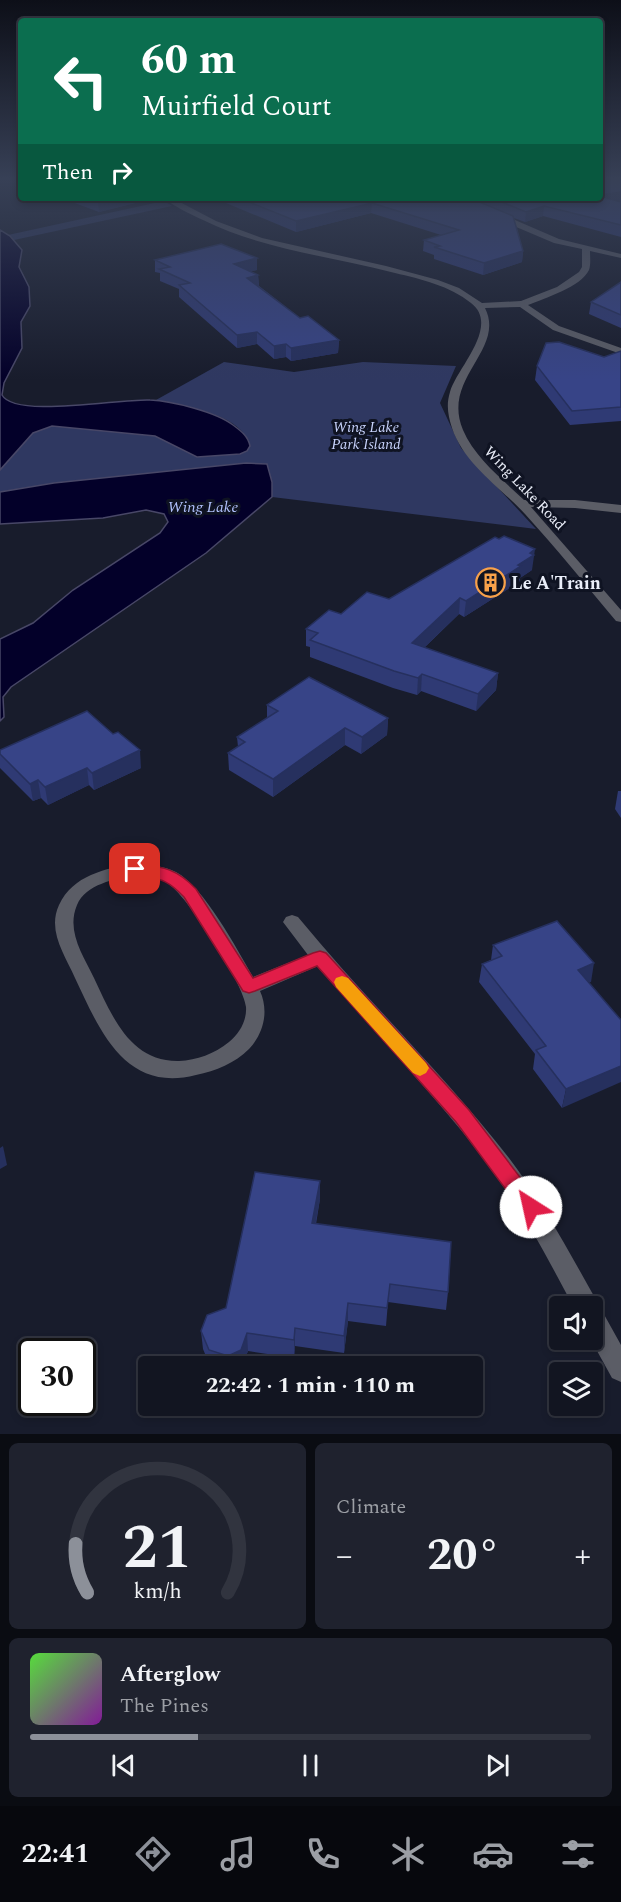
<!DOCTYPE html>
<html lang="en">
<head>
<meta charset="utf-8">
<style>
	body { margin:0; font-family:Spectral,serif; background:#1f222e; color:#f1f3f6; height:100vh; display:flex; flex-direction:column; font-size:22px; white-space:nowrap }
	* { box-sizing:border-box; margin:0 }
	p { font-size:20px; color:#9c9fa5 }
	.icon { flex:none; width:33px; height:33px; fill:none; stroke:currentColor; stroke-width:2; stroke-linecap:round; stroke-linejoin:round }
	.map { position:relative; height:1434px; overflow:hidden }
	.details { display:flex; flex-direction:column; gap:9px; padding:9px; background:#0a0c12; flex:1 }
	.details>* { flex:none }
	.banner { position:absolute; left:18px; top:18px; width:585px; height:183px; border-radius:6px; box-shadow:0 3px 9px #0003,0 0 0 2px #31343f; background:#0b6e4f; color:#fff; overflow:hidden }
	.fabs { position:absolute; left:549px; top:1296px; display:grid; gap:12px }
	.fabs a { display:grid; place-items:center; width:54px; height:54px; border-radius:6px; background:#121521; box-shadow:0 3px 9px #0003,0 0 0 2px #31343f; font-size:30px }
	.speed { position:absolute; left:18px; top:1338px; display:flex; gap:12px; font-size:30px; font-weight:700; text-align:center }
	.speed>* { display:grid; place-content:center; width:78px; height:78px; border-radius:50%; background:#121521; box-shadow:0 3px 9px #0003,0 0 0 2px #31343f; line-height:1 }
	.speed .limit { border:3px solid #111; border-radius:9px; background:#fff; color:#111 }
	.pin { position:absolute; display:grid; place-items:center; width:51px; height:51px; color:#fff; margin:-26px; border-radius:12px; box-shadow:0 3px 9px #0006 }
	.me { position:absolute; width:66px; margin:-33px; rotate:325deg; stroke-linejoin:round; filter:drop-shadow(0 0 4px #0008) }
	.turn { display:flex; align-items:center; gap:21px; height:126px; padding:0 24px; font-size:27px }
	.turn .icon { width:78px; height:78px; stroke-width:2.5 }
	.turn b { display:block; font-size:42px; line-height:51px }
	.then { display:flex; align-items:center; height:57px; padding:0 24px; background:#0003; gap:12px; font-size:22px }
	.big { font-size:45px; font-weight:700; line-height:1.1 }
	.details .card { flex:1; display:flex; flex-direction:column; justify-content:center; gap:9px; min-width:0; padding:0 21px; border-radius:9px; background:#1f222e }
	.details .dial { align-items:center; gap:0 }
	.dial svg { height:156px; overflow:visible; fill:none; stroke:#31343f; stroke-width:7; stroke-linecap:round; text-anchor:middle }
	.dial text { fill:#f1f3f6; stroke:none }
	.song { display:flex; align-items:center; gap:18px }
	.cover { width:72px; height:72px; border-radius:9px; background:linear-gradient(135deg,hsl(110 70% 55%),hsl(290 70% 35%)) }
	.played { height:6px; border-radius:3px; background:linear-gradient(90deg,#8c9099 30%,#31343f 30%) }
	.keys { display:flex; justify-content:space-around; direction:ltr }
	.heat { display:flex; justify-content:space-between; align-items:center; font-size:33px; direction:ltr }
	.details .tiles { flex:1; display:grid; gap:9px; grid-template-columns:1fr 1fr }
	.card:last-child { grid-column:span 2 }
	.trip { position:absolute; left:138px; top:1356px; width:345px; height:60px; border-radius:6px; background:#121521; box-shadow:0 3px 9px #0003,0 0 0 2px #31343f; font-weight:700; line-height:60px; text-align:center }
	.tabs { display:flex; height:96px; justify-content:space-around; align-items:center; background:#07080d; color:#9c9fa5 }
	.tabs .icon { width:42px; height:42px }
	.tabs .selected { color:#8c9099 }
	.tabs b { font-size:27px; color:#f1f3f6 }
	.map>svg:first-child { display:block }
	.green { fill:#2f3861 }
	.water { fill:#030029; stroke:#484767; stroke-width:1.5 }
	.lines { fill:none; stroke-linecap:round; stroke-linejoin:round }
	.street { fill:#5b5d66; fill-rule:evenodd }
	.wall { fill:#2f3a74 }
	.shaded-wall { fill:#26305e }
	.building { fill:#374487; stroke:#26305e; stroke-width:1.5 }
	.route { fill:#e11d48; stroke:#92132f; stroke-width:1.5 }
	.slow { fill:#f59e0b }
	.labels { text-anchor:middle; stroke-width:6; stroke-linejoin:round; paint-order:stroke }
	.far-park-label { font-size:15px; font-style:italic; fill:#c7d2fb; stroke:#0f1322 }
	.far-street-label { font-size:15px; fill:#eaeef9; stroke:#0f1322 }
	.far-water-label { font-size:16px; font-style:italic; fill:#afbffa; stroke:#0f1322 }
	.poi-label { font-size:18px; font-weight:bold; fill:#eaeef9; stroke:#0f1322; text-anchor:start }
</style>
</head>
<body>
<div class="map">
<svg width="621" height="1434" viewBox="0 0 621 1434">
	<rect width="100%" height="100%" fill="#181c2c"/>
	<g class="green">
		<path d="M164,201L172,206L14,240L8,235Z"/>
		<path d="M224,362L294,372L363,362L456,366L440,403L461,448L536,529L272,497V482L266,464L246,463L134,475L54,483L0,492V470L33,433L45,427L57,426L155,436L197,457L245,452L249,441C233,411 186,408 156,400Z"/>
	</g>
	<g class="water">
		<path d="M0,230L10,236L22,250L19,267L29,287L30,306L21,322L22,348L4,383L2,395C15,419 123,398 150,400C172,401 216,412 233,425C241,431 248,436 250,446L247,451L240,454L197,457L155,436L52,426L33,433L0,470Z"/>
		<path d="M246,463L267,464L272,482V497L206,553L11,687L3,697L4,717L0,721V639L33,623L73,590L160,533L168,522L164,514L146,510L103,518L0,524V492L54,483Z"/>
	</g>
	<g class="lines">
		<g class="street">
			<path d="M164,198H172L216,221L262,238L386,266L438,280L459,288L482,303L521,301L557,287L579,272L582,267V249L554,243L495,218V214H501L559,239L621,254V258L590,251C590,257 591,264 589,270C581,287 545,298 528,305L559,326L621,348V354L553,330L520,307L485,308C506,350 441,378 463,430C475,458 502,479 524,500H575L621,505V513L575,508L531,507L621,610V622L616,621C586,585 556,548 525,514C500,487 464,464 452,428C448,415 446,405 450,392C456,369 501,326 471,303C450,286 421,279 395,273C330,256 264,250 203,220C190,214 175,207 164,198Z"/>
			<path d="M135,863C149,865 164,866 176,872C204,887 237,949 253,977L308,955L283,922L286,917L292,915L298,917C366,1000 443,1073 509,1158C542,1201 568,1250 595,1298L597,1307L601,1309L621,1345V1382L612,1378L591,1340L592,1306H573C549,1261 525,1214 494,1172C440,1100 376,1035 318,966L260,991C269,1011 264,1033 249,1049C235,1063 216,1071 196,1075C125,1093 100,1031 75,978C65,955 47,931 59,905C73,875 105,869 135,863ZM135,875C147,876 159,877 170,885C188,898 244,984 246,1007C247,1021 239,1034 229,1042C214,1054 197,1060 179,1061C130,1062 112,1016 94,978C83,955 66,931 77,905C86,884 115,879 135,875Z"/>
		</g>
	</g>
	<g class="wall">
		<path d="M621,179V237L543,216L525,222L514,218L523,251L522,262L483,275L434,259V255L423,251L424,240L441,235L371,213L296,232L214,198H600Z"/>
		<path d="M61,198H155L99,212Z"/>
		<path d="M257,258V270L250,271L258,275L259,286L300,318L339,340L338,353L291,361L286,357L274,359L257,344L237,348L179,297V289L160,281V273L155,272V260Z"/>
		<path d="M621,282V328L589,314L591,302Z"/>
		<path d="M621,351V421L570,425L535,380L537,366L604,357Z"/>
		<path d="M532,570L520,578L519,582L464,617L459,614L424,648L498,673L496,690L476,711L421,691L417,695L393,688L310,657V647L306,646V629L341,614L389,599Z"/>
		<path d="M267,705L388,718L387,735L361,754L345,745L273,797L229,770L228,753L238,747L237,737L267,718Z"/>
		<path d="M0,750L141,768L94,790L89,785L48,805L41,798L33,801L0,768Z"/>
		<path d="M618,791H621V818L615,809Z"/>
		<path d="M493,945L591,982H589L562,1108L533,1069L535,1054L479,982L482,964L491,960Z"/>
		<path d="M320,1199L316,1224L448,1292L446,1310L388,1302L386,1326L348,1321L344,1353L295,1346L294,1358L248,1351L242,1366H210L203,1349L201,1331L226,1308Z"/>
	</g>
	<g class="shaded-wall">
		<path d="M621,192V202L600,198V195Z"/>
		<path d="M111,198H155L99,212L98,201Z"/>
		<path d="M372,203L371,213L296,232V221Z"/>
		<path d="M544,206L543,216L525,222L526,212Z"/>
		<path d="M523,251L522,262L483,275L484,263Z"/>
		<path d="M257,258V270L234,275V264Z"/>
		<path d="M258,275L259,287L247,278Z"/>
		<path d="M257,332V344L237,348V335Z"/>
		<path d="M339,340L338,353L291,361V348Z"/>
		<path d="M286,344V357L274,359V346Z"/>
		<path d="M535,549L532,570L520,578L519,582L464,617L466,601L518,565L530,553Z"/>
		<path d="M460,598L459,614L411,660L412,643Z"/>
		<path d="M498,673L496,690L476,711L478,694Z"/>
		<path d="M422,674L421,691L417,695L418,678Z"/>
		<path d="M388,718L387,735L361,754L362,737Z"/>
		<path d="M345,728V745L273,797V779Z"/>
		<path d="M140,750L141,768L94,790L92,773Z"/>
		<path d="M87,768L89,785L48,805L45,787Z"/>
		<path d="M38,780L41,798L33,801L30,784Z"/>
		<path d="M594,963L591,982L575,988L578,970Z"/>
		<path d="M621,1066V1082L562,1108L566,1089Z"/>
		<path d="M3,1146L7,1165L0,1169V1148Z"/>
		<path d="M320,1181V1199L312,1242V1223Z"/>
		<path d="M348,1303V1321L344,1353V1336Z"/>
		<path d="M295,1328V1346L294,1358V1340Z"/>
		<path d="M247,1333L248,1351L242,1366H229L228,1356Z"/>
	</g>
	<g class="building">
		<path d="M600,179H621V192L600,195Z"/>
		<path d="M600,196L621,202V225L544,206L526,212L492,198H600Z"/>
		<path d="M89,198H111L98,201Z"/>
		<path d="M239,198H470L513,216L523,251L484,263L434,247L440,246L424,240L459,230L372,203L296,221Z"/>
		<path d="M221,244L257,258L234,264L258,275L247,278L300,318L308,316L339,340L291,348L286,344L274,346L257,332L237,335L179,285L190,283L159,269L170,267L155,260Z"/>
		<path d="M621,282V315L591,302Z"/>
		<path d="M559,342L604,357L621,351V407L572,411L537,366L546,343Z"/>
		<path d="M504,536L535,549L530,553L534,555L518,565L521,566L466,601L460,598L412,643L498,673L478,694L422,674L418,678L394,671L310,640L318,633L306,629L329,610L341,614L367,592L389,599L495,537L499,539Z"/>
		<path d="M309,677L388,718L362,737L345,728L273,779L228,753L245,742L237,737L278,711L267,705Z"/>
		<path d="M87,711L113,734L118,732L140,750L92,773L87,768L45,787L38,780L30,784L0,754V750Z"/>
		<path d="M557,921L594,963L578,970L621,1020V1066L566,1089L536,1050L546,1046L482,964L502,956L493,945Z"/>
		<path d="M255,1172L320,1181L312,1223L451,1242L448,1292L390,1284L387,1308L348,1303L344,1336L295,1328L294,1340L247,1333L241,1350L228,1356L209,1350L201,1331L207,1315L226,1308Z"/>
	</g>
	<linearGradient id="sky" x2="0" y2="1"><stop stop-color="#0d0f18"/><stop offset="0.47" stop-color="#374056"/><stop offset="1" stop-color="#374056" stop-opacity="0"/></linearGradient>
	<rect width="621" height="380" fill="url(#sky)"/>
	<path class="route" d="M135,863C163,867 176,868 196,889L253,978L313,953L320,951L326,953L469,1110L538,1201L541,1207L538,1214L531,1217L524,1214L456,1122L317,966L255,991L249,993L243,991L184,897C162,874 157,881 130,873L128,869L130,865Z"/>
	<path class="slow" d="M342,976L348,978L426,1063L429,1068L426,1073L420,1076L413,1073L336,987L334,982L336,978Z"/>
	<defs>
		<symbol id="building-ring" viewBox="-11 -11 22 22"><circle r="9.5" fill="#0f1322" stroke="#f8a14a" stroke-width="1.5"/><path d="M-4-6H4V6H1V3H-1V6H-4ZM-2.5-4.3h1.7v1.8h-1.7ZM.8-4.3h1.7v1.8H.8ZM-2.5-1h1.7V.8h-1.7ZM.8-1h1.7V.8H.8Z" fill="#f8a14a"/></symbol>
	</defs>
	<g fill-rule="evenodd">
		<use href="#building-ring" x="474" y="566" width="33" height="33"/>
	</g>
	<g class="labels">
		<g class="far-park-label">
			<text x="366" y="432">Wing Lake<tspan x="366" dy="17">Park Island</tspan></text>
		</g>
		<g class="far-street-label">
			<text transform="translate(525 488) rotate(46)" y="5">Wing Lake Road</text>
		</g>
		<g class="far-water-label">
			<text x="203" y="512">Wing Lake</text>
		</g>
		<g class="poi-label">
			<text x="511" y="589">Le A'Train</text>
		</g>
	</g>
</svg>
<div class="fabs">
<a><svg class="icon" aria-label="sound" viewBox="0 0 24 24"><path d="M4 9h4l5-4v14l-5-4H4zM17 9q2 3 0 6"/></svg></a>
<a><svg class="icon" aria-label="layers" viewBox="0 0 24 24"><path d="M12 4l9 5-9 5-9-5zM3 14l9 5 9-5"/></svg></a>
</div>
<div class="speed"><div class="limit">30</div></div>
<div class="pin" style="left:135px;top:869px;background:#d93025"><svg class="icon" aria-label="arrive" viewBox="0 0 24 24"><path d="M6 21V4h12l-3 4 3 4H6"/></svg></div>
<svg class="me" style="left:531px;top:1207px" viewBox="-20 -20 40 40"><circle r="19" fill="#fff"/><path d="M0-13L10 11 0 6-10 11z" fill="#e11d48"/></svg>
<div class="trip">22:42 · 1 min · 110 m</div>
<div class="banner">
<div class="turn"><svg class="icon" aria-label="left" viewBox="0 0 24 24"><path d="M17 20v-9H6M10 6l-5 5 5 5"/></svg><div><b>60 m</b>Muirfield Court</div></div>
<div class="then">Then<svg class="icon" aria-label="right" viewBox="0 0 24 24"><path d="M7 20v-9h11M14 6l5 5-5 5"/></svg></div>
</div>
</div>
<section class="details">
<div class="tiles">
<div class="card dial"><svg viewBox="0 0 100 80">
<path d="M14 69A42 42 0 1 1 86 69"/>
<path d="M14 69A42 42 0 0 1 8 44" stroke="#8c9099"/>
<text x="50" y="56" font-size="32" font-weight="700">21</text>
<text x="50" y="72" font-size="11">km/h</text>
</svg></div>
<div class="card"><p>Climate</p>
<div class="heat"><a>−</a><b class="big">20°</b><a>+</a></div>
</div>
<div class="card">
<div class="song"><i class="cover"></i><div><b>Afterglow</b><p>The Pines</p></div></div>
<div class="played"></div>
<div class="keys"><svg class="icon" aria-label="previous" viewBox="0 0 24 24"><path d="M18 5L8 12l10 7zM5 5v14"/></svg><svg class="icon" aria-label="pause" viewBox="0 0 24 24"><path d="M8 5v14M16 5v14"/></svg><svg class="icon" aria-label="next" viewBox="0 0 24 24"><path d="M6 5l10 7-10 7zM19 5v14"/></svg></div>
</div>
</div>
</section>
<nav class="tabs">
<b>22:41</b>
<svg class="icon selected" aria-label="directions" viewBox="0 0 24 24"><path d="M12 3l9 9-9 9-9-9zM9 14v-3h6M13 9l2 2-2 2"/></svg>
<svg class="icon" aria-label="music" viewBox="0 0 24 24"><path d="M9 18V5l10-2v13"/><circle cx="6" cy="18" r="3"/><circle cx="16" cy="16" r="3"/></svg>
<svg class="icon" aria-label="phone" viewBox="0 0 24 24"><path d="M5 4h4l2 5-3 2q2 4 5 5l2-3 5 2v4C11 20 4 13 5 4z"/></svg>
<svg class="icon" aria-label="climate" viewBox="0 0 24 24"><path d="M12 3v18M4 7l16 10M4 17L20 7"/></svg>
<svg class="icon" aria-label="car" viewBox="0 0 24 24"><path d="M5 17H2v-5l4-1 3-4h7l3 4 3 1v5h-3M9 17h6M6 11h13"/><circle cx="7" cy="17" r="2"/><circle cx="17" cy="17" r="2"/></svg>
<svg class="icon" aria-label="filters" viewBox="0 0 24 24"><path d="M4 7h16M4 17h16"/><circle cx="9" cy="7" r="2"/><circle cx="15" cy="17" r="2"/></svg>
</nav>
</body>
</html>
